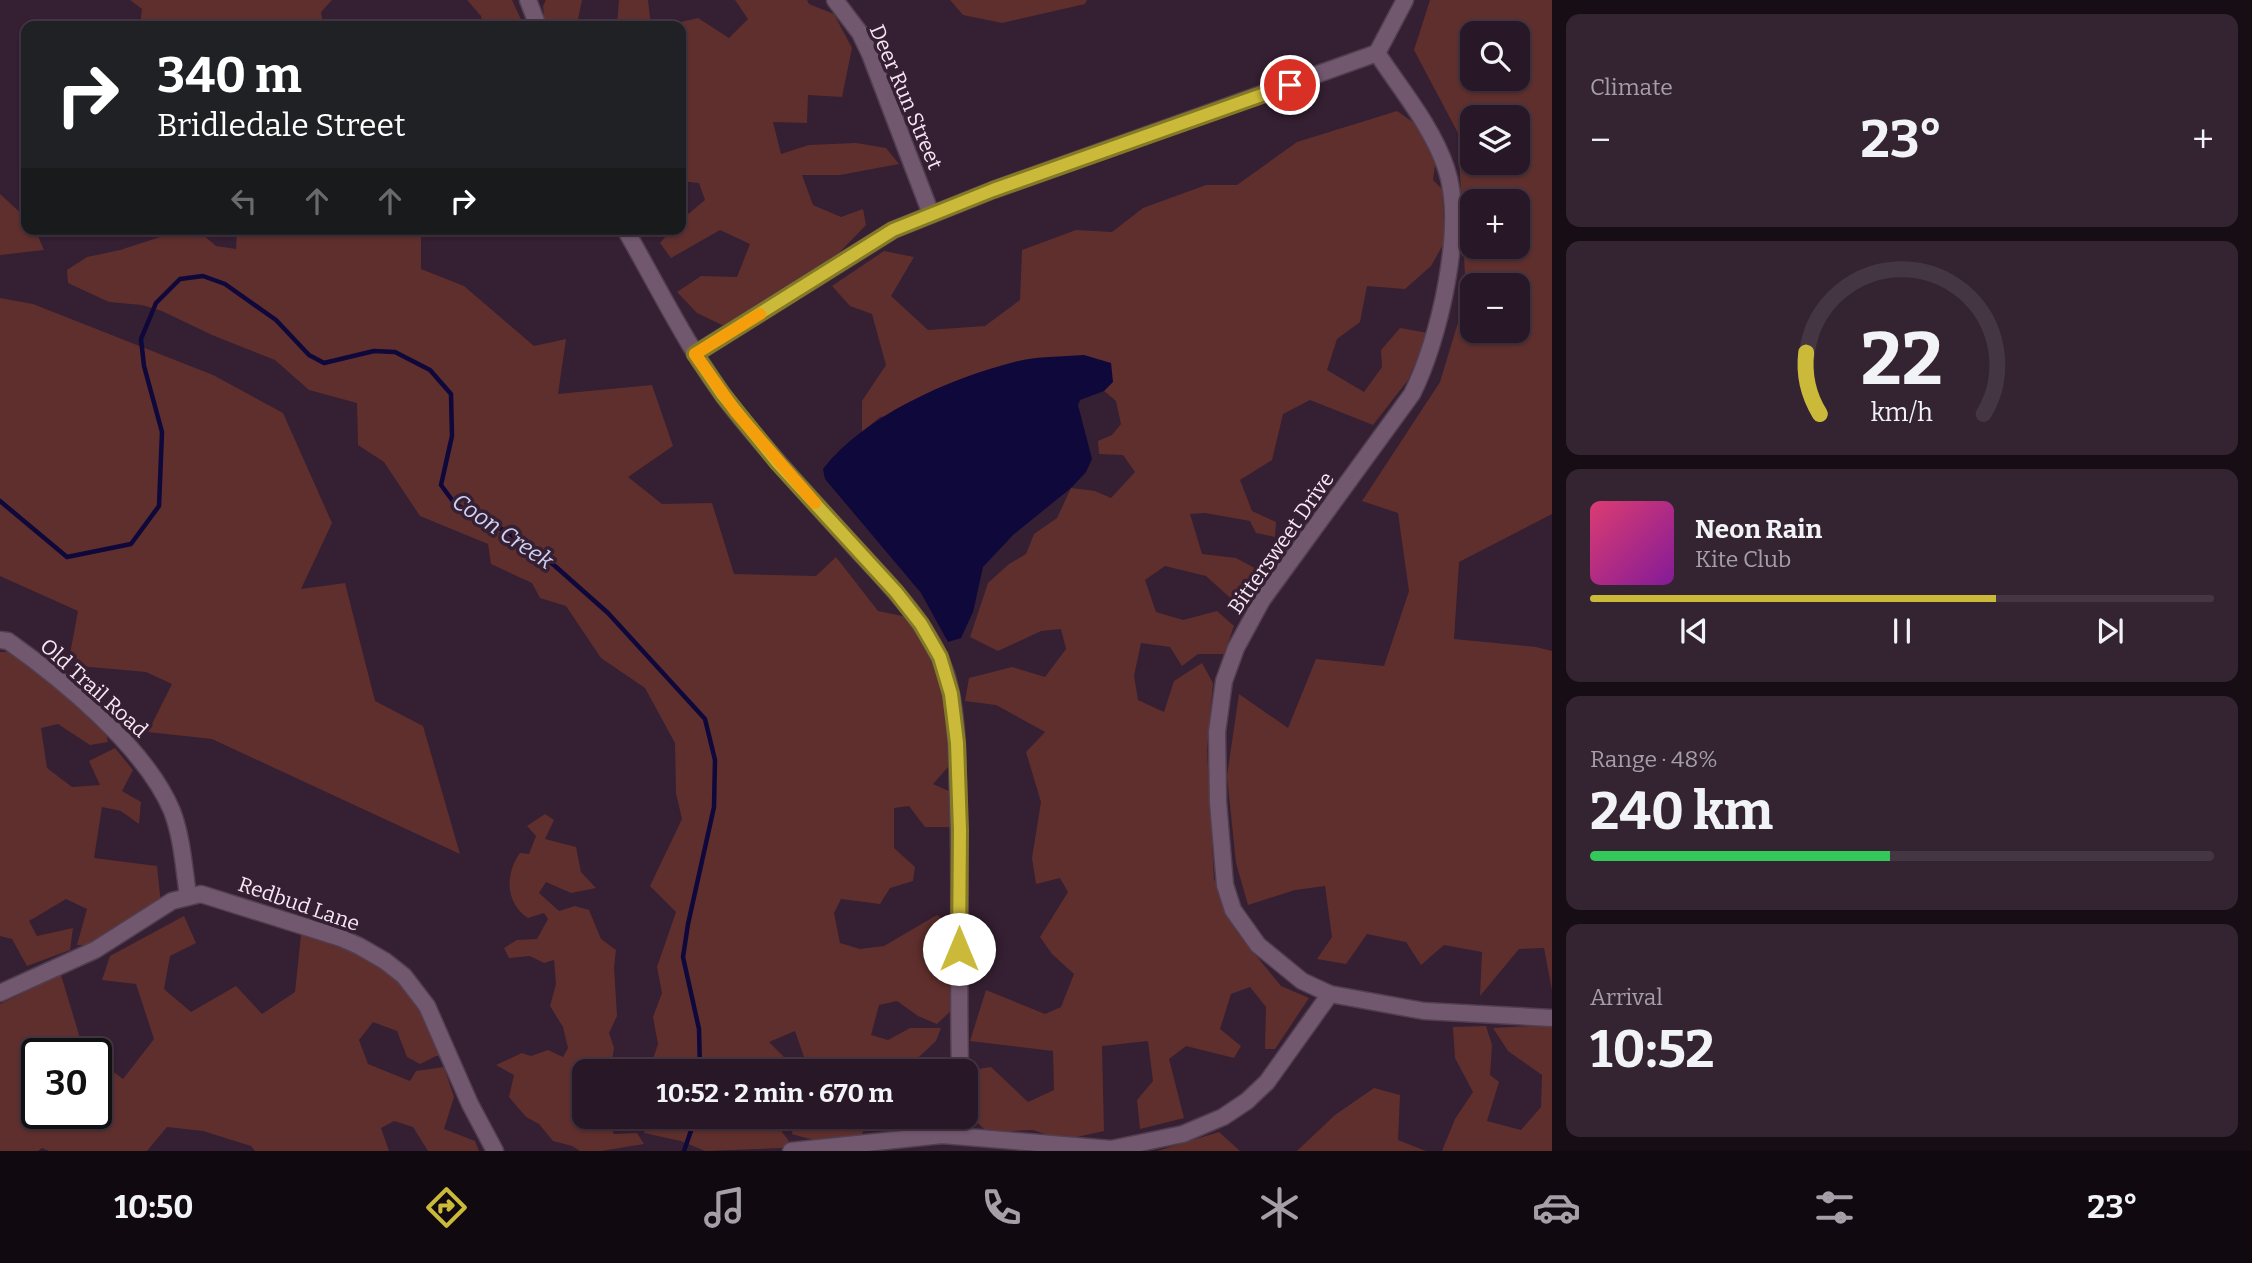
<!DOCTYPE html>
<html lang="en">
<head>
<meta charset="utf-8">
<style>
	body { margin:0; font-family:Bitter,serif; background:#342432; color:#f1f3f6; height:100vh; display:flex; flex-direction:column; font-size:26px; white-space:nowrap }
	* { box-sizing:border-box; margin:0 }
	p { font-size:23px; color:#a59fa7 }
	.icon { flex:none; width:38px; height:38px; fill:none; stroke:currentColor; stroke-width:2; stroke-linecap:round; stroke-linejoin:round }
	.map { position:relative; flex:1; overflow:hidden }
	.panel { display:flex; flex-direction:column; gap:14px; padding:14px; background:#160d15; width:700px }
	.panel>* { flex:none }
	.guide { position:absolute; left:21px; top:21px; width:665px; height:214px; border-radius:14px; box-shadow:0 2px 5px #0004,0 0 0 2px #443643; background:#202124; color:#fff; overflow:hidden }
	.buttons { position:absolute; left:1460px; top:21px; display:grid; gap:14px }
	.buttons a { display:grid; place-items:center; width:70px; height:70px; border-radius:14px; background:#281726; box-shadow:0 2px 5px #0004,0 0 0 2px #443643; font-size:35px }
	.speed { position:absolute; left:21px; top:1038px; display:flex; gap:14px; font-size:35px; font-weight:700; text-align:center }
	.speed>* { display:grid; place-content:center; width:91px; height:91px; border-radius:50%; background:#281726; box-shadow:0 2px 5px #0004,0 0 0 2px #443643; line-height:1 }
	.speed .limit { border:4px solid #111; border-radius:10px; background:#fff; color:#111 }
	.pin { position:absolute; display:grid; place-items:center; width:60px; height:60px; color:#fff; margin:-30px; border:4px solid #fff; border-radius:50%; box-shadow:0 2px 7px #0007 }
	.me { position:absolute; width:77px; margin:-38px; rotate:0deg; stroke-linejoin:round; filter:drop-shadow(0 0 5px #0008) }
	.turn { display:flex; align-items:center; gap:24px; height:147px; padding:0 21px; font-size:32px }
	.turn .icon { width:91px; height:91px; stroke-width:2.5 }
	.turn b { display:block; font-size:49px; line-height:60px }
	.lanes { display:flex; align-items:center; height:66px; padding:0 21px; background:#0003; justify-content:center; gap:35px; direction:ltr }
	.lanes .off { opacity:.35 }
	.big { font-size:52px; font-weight:700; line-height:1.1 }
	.panel .tile { flex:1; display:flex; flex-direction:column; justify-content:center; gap:10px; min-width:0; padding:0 24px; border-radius:14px; background:#342432 }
	.panel .dial { align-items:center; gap:0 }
	.dial svg { height:182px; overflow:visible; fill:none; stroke:#443643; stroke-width:7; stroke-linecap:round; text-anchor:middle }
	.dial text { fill:#f1f3f6; stroke:none }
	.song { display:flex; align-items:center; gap:21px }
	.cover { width:84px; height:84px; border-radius:10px; background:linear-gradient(135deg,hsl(340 70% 55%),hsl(290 70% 35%)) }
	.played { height:7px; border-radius:4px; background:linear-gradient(90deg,#cbba39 65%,#443643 65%) }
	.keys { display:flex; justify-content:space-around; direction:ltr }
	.heat { display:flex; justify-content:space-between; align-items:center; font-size:38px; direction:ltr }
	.charge { height:10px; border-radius:5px; background:linear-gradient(90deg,#34c759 48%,#443643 0) }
	.trip { position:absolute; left:572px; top:1059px; width:406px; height:70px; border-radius:14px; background:#281726; box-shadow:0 2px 5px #0004,0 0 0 2px #443643; font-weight:700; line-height:70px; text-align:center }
	.dock { display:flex; height:112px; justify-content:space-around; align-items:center; background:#10090f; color:#a59fa7 }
	.dock .icon { width:49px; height:49px }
	.dock .current { color:#cbba39 }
	.dock b { font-size:32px; color:#f1f3f6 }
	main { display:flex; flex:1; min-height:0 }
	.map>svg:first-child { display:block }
	.green { fill:#5f2f2d; fill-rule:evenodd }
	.water { fill:#0f083b }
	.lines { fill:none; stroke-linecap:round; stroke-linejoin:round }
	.stream { stroke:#0f083b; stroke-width:4.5 }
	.street-casing { stroke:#513e4e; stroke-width:19 }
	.street { stroke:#72586f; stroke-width:16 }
	.route-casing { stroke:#847925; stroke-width:18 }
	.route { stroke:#cbba39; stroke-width:12 }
	.slow { stroke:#f59e0b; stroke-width:12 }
	.labels { text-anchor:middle; stroke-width:7; stroke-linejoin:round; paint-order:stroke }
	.street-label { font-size:21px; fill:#f7e7f4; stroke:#351f32 }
	.water-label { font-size:23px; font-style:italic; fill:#cdd1f5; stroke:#351f32 }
</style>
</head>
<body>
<main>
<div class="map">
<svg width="1552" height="1151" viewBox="0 0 1552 1151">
	<rect width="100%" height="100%" fill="#351f32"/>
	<g class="green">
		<path d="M130,0H332L321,12L323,26H278V24L267,22L265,26H140L142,9Z"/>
		<path d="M467,0H512L524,26H483L481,16Z"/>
		<path d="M546,0H582L577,24L579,26H545L543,6Z"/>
		<path d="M619,0H648L651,26H617Z"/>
		<path d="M735,0H807L809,4L834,14L852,48L842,97L808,95L807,123L773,122L781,154L809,145L856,143L886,148L899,164L840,175H802L813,205L841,217L863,209L866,225L839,253L724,326L697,313L677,292L701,276L737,277L750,244L720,230L671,258L660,243L672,229H681V220L705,200L699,183L681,181V140L686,138L681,124V26H664L698,18L729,38L748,19Z"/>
		<path d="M950,0H1087L1085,4L1002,23L963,15Z"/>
		<path d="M1430,0H1552V514L1459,562L1454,639L1536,647L1552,651V990L1544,948L1519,949L1480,996L1482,952L1444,945L1421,965L1406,942L1367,934L1346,964L1317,959L1332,937L1325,886L1295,890L1248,905L1236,863L1227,776L1239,694L1288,728L1316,659L1384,666L1409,591L1398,513L1362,501L1440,382L1466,296L1458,133L1414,50ZM1472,33H1517V79H1472ZM1472,117H1517V163H1472ZM1472,201H1517V247H1472ZM1472,285H1517V331H1472Z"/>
		<path d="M1397,111L1417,125L1436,157L1433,180L1442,189L1445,241L1431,266L1405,289L1367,286L1360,322L1337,339L1327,370L1364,392L1382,367L1381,350L1400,328L1428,333L1408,380L1373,425L1310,400L1283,414L1272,460L1240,480L1252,511L1276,522L1275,537L1256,533L1250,521L1205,513L1190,514L1202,554L1236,558L1262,572L1251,594L1236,603L1206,576L1165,566L1145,580L1156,612L1183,620L1217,611L1234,626L1224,654H1198L1182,666L1170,647L1141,643L1134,676L1138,700L1164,712L1174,681L1202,663L1213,683L1207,749L1214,879L1237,932L1281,986L1309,998L1275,1049H1265L1266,1007L1250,987L1231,994L1220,1029L1241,1046L1234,1058L1186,1046L1169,1059L1184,1118L1140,1129L1137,1100L1153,1081L1148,1041L1102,1046L1104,1131L1063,1140L1033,1130L987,1132L971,1116L978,1069L991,1067L1028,1102L1054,1090L1053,1051L970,1041L986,990L1045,1014L1061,1007L1074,974L1052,954L1040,937L1068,892L1060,878L1036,884L1032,858L1041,802L1026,752L1045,732L996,705L965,701L969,678L1012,667L1045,677L1066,649L1061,629L1041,631L998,651L970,637L988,583L1009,564L1026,554L1034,534L1057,518L1071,488L1095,491L1111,498L1135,472L1123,455L1099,454L1098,441L1112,435L1121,424L1116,401L1104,391L1113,381L880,417L862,432V401L886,365L872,314L850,306L832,286L884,251L914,257L891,296L928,330L985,326L1020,300L1022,250L1076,230L1112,232L1143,208L1206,185H1237L1297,142Z"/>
		<path d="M0,194L26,218V229H35L44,250L0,255Z"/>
		<path d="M185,229H196L216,246L236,249L237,229H342L352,233L355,229H428L421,236V269L464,286L534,346L566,339L558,394L652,385L673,446L628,477L662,504L712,503L734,574L816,576L836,557L878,611L907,617L932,654L942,685L950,730L948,767L933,784L951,792L950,827H925L909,806L894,808V848L915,867L913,881L890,888L880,904L841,899L834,913L840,943L860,949L884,946L937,915L953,926L954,1008L937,1024L918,1016L897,1001L879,1005L871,1035L888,1040L910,1028H941L936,1041L904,1071H816L822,1064L804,1057L795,1031L769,1042L788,1061V1071H649L658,1044L653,1017L662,993L657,967L676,912L650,886L682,819L676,793L675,743L645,688L601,658L566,606L540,598L532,583L491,564L488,544L420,516L384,462L358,445L357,403L309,390L275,360L212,335L162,311L142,305L109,302L68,283L67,270L87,257L120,250Z"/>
		<path d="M0,298L33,304L213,375L283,413L332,523L301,589L345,583L375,701L423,726L460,854L212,739L148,732L172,684L146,672L68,665L78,611L0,576Z"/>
		<path d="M0,652H9L66,692L106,732L108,742L90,745L58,724L41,728L47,768L72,787L100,785L89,761L115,748L133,770L122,791L141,802L139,824L121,811L102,807L94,858L157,866L161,904L90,945H77L87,909L66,899L29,921L37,936L73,928L70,950L27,966L12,939L0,936Z"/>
		<path d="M545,814L554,820L545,839L576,847L581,872L596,888L571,893L546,882L539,893L559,911L575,906L589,910L601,939L616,950L614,967L617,1016L609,1033L614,1048L610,1071H584V1116L605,1117L614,1134L637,1133L644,1144L601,1151H580L572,1146L553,1141L539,1124L526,1117L509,1097L514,1075L496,1065L522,1053L531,1056L548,1050L563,1057L568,1048L563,1027L550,1006L556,984L554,960L544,963L530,956L509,958L504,948L517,940L537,939L548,919L544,913L528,918C505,903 505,874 520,853L529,854L536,836L527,826Z"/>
		<path d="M184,916L196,943L170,956L164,989L191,1012L236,986L262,1014L295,992L301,935L343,944L392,974L422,1008L445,1056H436L420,1064L407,1057L397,1031L373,1022L359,1040L368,1064L410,1081L416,1071L444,1067L454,1097L444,1129L475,1141L479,1151H428L413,1127L394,1121L381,1128L389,1151H255L251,1146L203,1131L167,1127L147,1151H49L42,1148L38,1151H0V1004L61,975L83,1048L90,1053L37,1054V1113H96V1059L123,1079L154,1039L136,984L102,980L110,956Z"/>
		<path d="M1552,1025V1151H1442L1455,1119L1473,1092L1455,1058L1453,1027L1486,1026L1492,1045L1490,1075L1499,1082L1487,1121L1521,1130L1541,1107L1542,1075L1508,1051L1493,1028Z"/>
		<path d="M1374,1088L1400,1095L1398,1140L1426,1151H1297L1335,1115Z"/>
		<path d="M794,1116H846L862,1120L863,1133C840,1146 816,1141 792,1134Z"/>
		<path d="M648,1117H785L782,1132L789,1141L781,1148L705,1151L681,1141L644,1133Z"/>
		<path d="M1219,1132L1240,1151H1157Z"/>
	</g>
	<path class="water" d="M1084,355L1111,363L1113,382L1104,391L1080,400L1078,405L1092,459L1086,472L1071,488L1013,535L983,567L973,612L961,638L948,642L921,593L825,479L823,469C865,415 949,379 1014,362C1036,356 1061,357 1084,355Z"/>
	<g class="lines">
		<g class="stream">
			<path d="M0,501L67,557L131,544L159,506L162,432L144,366L141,339L156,303L180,279L203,276L225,284L276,320L309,355L324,363L374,351L395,352L430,370L451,394L452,436L441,485L455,504L507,532L555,566L608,613L705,719L715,760L714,807L688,924L683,957L699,1029L700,1071"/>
			<path d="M684,1151L696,1116"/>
		</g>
		<defs>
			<g id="street">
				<path d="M528,0L538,26"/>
				<path d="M835,0L860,33L870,54L931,214"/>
				<path d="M1377,53C1401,90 1432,126 1446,168C1466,226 1439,341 1412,394L1262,600L1236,648L1224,681L1217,732L1218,802L1225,885L1233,910L1258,945L1302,981L1330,994L1424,1011L1552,1018"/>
				<path d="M1377,53L1405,0"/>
				<path d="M625,229C660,290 691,355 735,411C771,456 811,499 850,542C886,582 929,622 946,674C958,713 957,755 958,795C961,887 958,979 960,1071"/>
				<path d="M695,354L893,230L993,190L1377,53"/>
				<path d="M0,640L8,641C63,680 146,748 172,811C182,837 184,868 188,896"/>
				<path d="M0,993L95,950L172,901L201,894L341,938L359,946L385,961L404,976L427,1006L470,1104L495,1151"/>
				<path d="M961,1116L963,1135"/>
				<path d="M791,1151L942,1135L1111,1149L1183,1134L1223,1117L1247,1101L1267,1082L1330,994"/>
			</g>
		</defs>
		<use href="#street" class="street-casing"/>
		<use href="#street" class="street"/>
	</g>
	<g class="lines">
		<defs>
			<path id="route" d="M959,949L960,830L957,743L951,694L940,657L921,624L896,592L778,463L723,395L695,354L893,230L993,190L1290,85"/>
		</defs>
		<use href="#route" class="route-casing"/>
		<use href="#route" class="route"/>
		<path class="slow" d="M760,314L695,354L736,412L815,503"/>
	</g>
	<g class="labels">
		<g class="street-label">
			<text transform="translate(906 97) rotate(67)" y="7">Deer Run Street</text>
			<text transform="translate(1281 543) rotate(-55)" y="7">Bittersweet Drive</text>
			<text transform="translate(94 688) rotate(42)" y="7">Old Trail Road</text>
			<text transform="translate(299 904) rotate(19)" y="7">Redbud Lane</text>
		</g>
		<g class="water-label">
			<text transform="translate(503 531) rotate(34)" y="8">Coon Creek</text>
		</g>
	</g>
</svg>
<div class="buttons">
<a><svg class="icon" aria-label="search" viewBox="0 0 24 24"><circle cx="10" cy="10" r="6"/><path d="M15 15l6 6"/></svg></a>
<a><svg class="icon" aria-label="layers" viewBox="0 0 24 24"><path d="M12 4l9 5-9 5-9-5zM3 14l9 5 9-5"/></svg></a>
<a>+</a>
<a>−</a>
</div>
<div class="speed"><div class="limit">30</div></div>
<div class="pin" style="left:1290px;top:85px;background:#d93025"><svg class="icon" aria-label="arrive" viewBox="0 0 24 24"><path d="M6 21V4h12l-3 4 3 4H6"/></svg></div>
<svg class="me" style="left:959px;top:949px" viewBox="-20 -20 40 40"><circle r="19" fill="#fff"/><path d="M0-13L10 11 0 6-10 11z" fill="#cbba39"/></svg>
<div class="trip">10:52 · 2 min · 670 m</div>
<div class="guide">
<div class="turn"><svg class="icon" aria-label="right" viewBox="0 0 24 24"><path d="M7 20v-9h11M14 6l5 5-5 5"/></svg><div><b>340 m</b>Bridledale Street</div></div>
<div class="lanes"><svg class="icon off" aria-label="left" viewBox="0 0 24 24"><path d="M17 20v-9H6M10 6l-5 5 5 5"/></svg><svg class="icon off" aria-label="ahead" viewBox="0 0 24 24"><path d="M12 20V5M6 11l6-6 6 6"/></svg><svg class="icon off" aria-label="ahead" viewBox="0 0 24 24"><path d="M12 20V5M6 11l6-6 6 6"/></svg><svg class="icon" aria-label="right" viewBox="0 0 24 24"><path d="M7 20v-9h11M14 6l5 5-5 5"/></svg></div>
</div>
</div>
<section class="panel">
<div class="tile"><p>Climate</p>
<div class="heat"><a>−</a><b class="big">23°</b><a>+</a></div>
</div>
<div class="tile dial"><svg viewBox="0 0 100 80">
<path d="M14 69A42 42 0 1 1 86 69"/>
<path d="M14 69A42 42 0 0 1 8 42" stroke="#cbba39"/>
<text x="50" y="56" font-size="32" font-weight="700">22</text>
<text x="50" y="72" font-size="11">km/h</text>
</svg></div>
<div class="tile">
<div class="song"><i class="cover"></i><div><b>Neon Rain</b><p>Kite Club</p></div></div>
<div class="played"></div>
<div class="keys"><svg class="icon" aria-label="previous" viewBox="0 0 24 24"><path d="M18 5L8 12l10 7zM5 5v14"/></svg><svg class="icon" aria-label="pause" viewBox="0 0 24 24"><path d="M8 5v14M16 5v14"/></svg><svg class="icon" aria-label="next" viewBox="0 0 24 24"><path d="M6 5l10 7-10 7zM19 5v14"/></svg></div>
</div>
<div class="tile"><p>Range · 48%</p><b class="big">240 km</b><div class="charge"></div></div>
<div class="tile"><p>Arrival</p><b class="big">10:52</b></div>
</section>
</main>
<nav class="dock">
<b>10:50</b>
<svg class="icon current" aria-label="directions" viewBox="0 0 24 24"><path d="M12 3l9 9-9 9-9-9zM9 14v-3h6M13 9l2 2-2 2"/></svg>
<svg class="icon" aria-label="music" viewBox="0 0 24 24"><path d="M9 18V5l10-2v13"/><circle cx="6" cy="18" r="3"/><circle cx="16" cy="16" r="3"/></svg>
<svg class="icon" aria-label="phone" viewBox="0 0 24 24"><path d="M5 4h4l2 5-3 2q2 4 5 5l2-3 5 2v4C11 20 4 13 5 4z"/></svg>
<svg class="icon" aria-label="climate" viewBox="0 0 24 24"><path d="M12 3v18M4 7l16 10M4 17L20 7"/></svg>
<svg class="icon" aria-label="car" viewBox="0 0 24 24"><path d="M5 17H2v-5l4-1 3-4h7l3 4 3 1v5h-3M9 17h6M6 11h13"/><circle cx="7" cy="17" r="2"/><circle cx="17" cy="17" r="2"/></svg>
<svg class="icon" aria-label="filters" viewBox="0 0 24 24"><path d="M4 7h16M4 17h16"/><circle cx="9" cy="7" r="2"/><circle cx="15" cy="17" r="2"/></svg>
<b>23°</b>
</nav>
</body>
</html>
